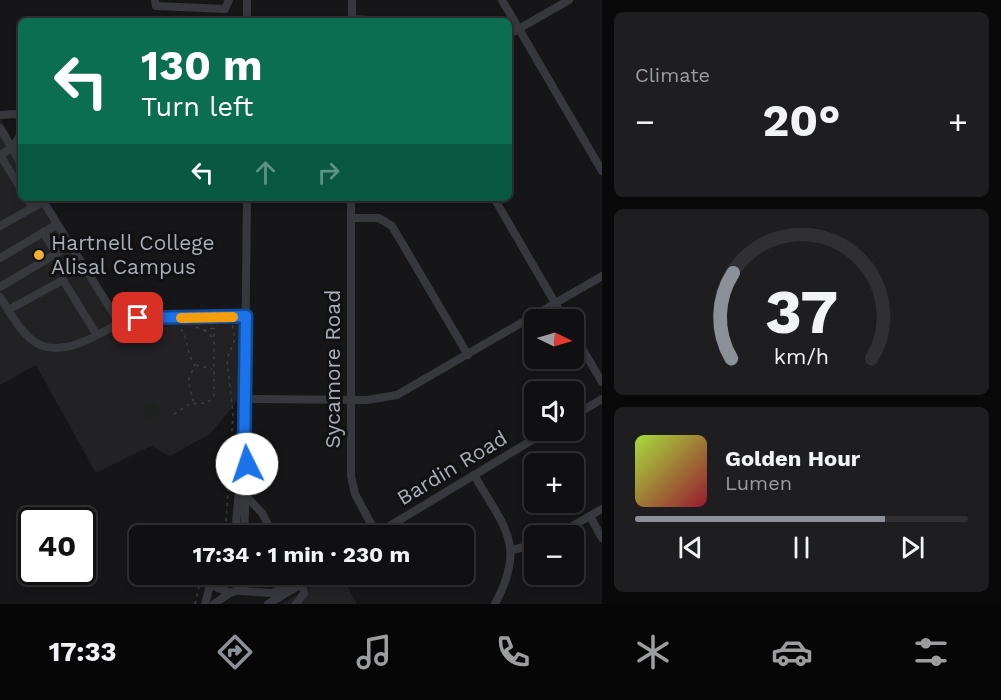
<!DOCTYPE html>
<html lang="en">
<head>
<meta charset="utf-8">
<style>
	body { margin:0; font-family:"Work Sans",sans-serif; background:#1e1e20; color:#f1f3f6; height:100vh; display:flex; flex-direction:column; font-size:22px; white-space:nowrap }
	* { box-sizing:border-box; margin:0 }
	p { font-size:20px; color:#9c9d9f }
	.icon { flex:none; width:33px; height:33px; fill:none; stroke:currentColor; stroke-width:2; stroke-linecap:round; stroke-linejoin:round }
	.map { position:relative; flex:1; overflow:hidden }
	.details { display:flex; flex-direction:column; gap:12px; padding:12px; background:#09090a; width:399px }
	.details>* { flex:none }
	.banner { position:absolute; left:18px; top:18px; width:494px; height:183px; border-radius:9px; box-shadow:0 3px 9px #0003,0 0 0 2px #303032; background:#0b6e4f; color:#fff; overflow:hidden }
	.needle { width:39px; rotate:95deg }
	.buttons { position:absolute; left:524px; top:309px; display:grid; gap:12px }
	.buttons a { display:grid; place-items:center; width:60px; height:60px; border-radius:9px; background:#101012; box-shadow:0 3px 9px #0003,0 0 0 2px #303032; font-size:30px }
	.speed { position:absolute; left:18px; top:507px; display:flex; gap:12px; font-size:30px; font-weight:700; text-align:center }
	.speed>* { display:grid; place-content:center; width:78px; height:78px; border-radius:50%; background:#101012; box-shadow:0 3px 9px #0003,0 0 0 2px #303032; line-height:1 }
	.speed .limit { border:3px solid #111; border-radius:9px; background:#fff; color:#111 }
	.pin { position:absolute; display:grid; place-items:center; width:51px; height:51px; color:#fff; margin:-26px; border-radius:12px; box-shadow:0 3px 9px #0006 }
	.me { position:absolute; width:66px; margin:-33px; rotate:356deg; stroke-linejoin:round; filter:drop-shadow(0 0 4px #0008) }
	.turn { display:flex; align-items:center; gap:21px; height:126px; padding:0 24px; font-size:27px }
	.turn .icon { width:78px; height:78px; stroke-width:2.5 }
	.turn b { display:block; font-size:42px; line-height:51px }
	.lanes { display:flex; align-items:center; height:57px; padding:0 24px; background:#0003; justify-content:center; gap:30px; direction:ltr }
	.lanes .off { opacity:.35 }
	.big { font-size:45px; font-weight:700; line-height:1.1 }
	.details .widget { flex:1; display:flex; flex-direction:column; justify-content:center; gap:9px; min-width:0; padding:0 21px; border-radius:9px; background:#1e1e20 }
	.details .dial { align-items:center; gap:0 }
	.dial svg { height:156px; overflow:visible; fill:none; stroke:#303032; stroke-width:7; stroke-linecap:round; text-anchor:middle }
	.dial text { fill:#f1f3f6; stroke:none }
	.song { display:flex; align-items:center; gap:18px }
	.cover { width:72px; height:72px; border-radius:9px; background:linear-gradient(135deg,hsl(80 70% 55%),hsl(350 70% 35%)) }
	.played { height:6px; border-radius:3px; background:linear-gradient(90deg,#8c9099 75%,#303032 75%) }
	.keys { display:flex; justify-content:space-around; direction:ltr }
	.heat { display:flex; justify-content:space-between; align-items:center; font-size:33px; direction:ltr }
	.trip { position:absolute; left:129px; top:525px; width:345px; height:60px; border-radius:9px; background:#101012; box-shadow:0 3px 9px #0003,0 0 0 2px #303032; font-weight:700; line-height:60px; text-align:center }
	.menu { display:flex; height:96px; justify-content:space-around; align-items:center; background:#060607; color:#9c9d9f }
	.menu .icon { width:42px; height:42px }
	.menu .current { color:#8c9099 }
	.menu b { font-size:27px; color:#f1f3f6 }
	main { display:flex; flex:1; min-height:0 }
	.map>svg:first-child { display:block }
	.built { fill:#222225 }
	.green { fill:#1c231d }
	.lines { fill:none; stroke-linecap:round; stroke-linejoin:round }
	.path { stroke:#3d3f44; stroke-width:1.5; stroke-dasharray:3 4.5; stroke-linecap:butt }
	.minor { stroke:#37383d; stroke-width:8 }
	.route-casing { stroke:#114b97; stroke-width:15 }
	.route { stroke:#1a73e8; stroke-width:10 }
	.slow { stroke:#f59e0b; stroke-width:10 }
	.poi-dot { fill:#f2b134; stroke:#111113; stroke-width:2 }
	.labels { text-anchor:middle; stroke-width:6; stroke-linejoin:round; paint-order:stroke }
	.poi-label { font-size:21px; fill:#a8adb8; stroke:#111113; text-anchor:start }
	.street-label { font-size:21px; fill:#a8adb8; stroke:#111113 }
</style>
</head>
<body>
<main>
<div class="map">
<svg width="602" height="604" viewBox="0 0 602 604">
	<rect width="100%" height="100%" fill="#161618"/>
	<g class="built">
		<path d="M0,118L21,155V198H46L112,313L238,312V400L210,434L170,456L151,446L96,473L36,365L0,385Z"/>
		<path d="M332,574L341,575L357,604H282Z"/>
	</g>
	<path class="green" d="M156,402L161,412L148,420L142,410Z"/>
	<g class="lines">
		<g class="path">
			<path d="M196,327L204,330L214,328L217,325"/>
			<path d="M181,329C189,339 185,353 195,364L188,381L194,403"/>
			<path d="M204,330L212,337"/>
			<path d="M196,365L212,369"/>
			<path d="M174,414L190,404L207,403L214,396V328"/>
			<path d="M225,536L233,414L227,359L235,339L232,323"/>
			<path d="M195,604L202,574"/>
		</g>
		<g class="minor">
			<path d="M155,0L156,6L225,9L229,0"/>
			<path d="M502,0L602,171"/>
			<path d="M352,19L386,21"/>
			<path d="M247,21V0"/>
			<path d="M352,21V0"/>
			<path d="M508,35L569,0"/>
			<path d="M0,115L15,114L21,117"/>
			<path d="M0,128L21,164"/>
			<path d="M0,155L21,189"/>
			<path d="M0,155L12,148L21,134"/>
			<path d="M27,198L32,208"/>
			<path d="M41,198L117,319L246,317"/>
			<path d="M351,198V476L355,494L376,533"/>
			<path d="M494,198L565,320"/>
			<path d="M351,218H379L392,226L468,355"/>
			<path d="M0,226L43,202"/>
			<path d="M43,232L56,253"/>
			<path d="M0,258L56,225"/>
			<path d="M0,287L69,246"/>
			<path d="M0,297C10,312 19,331 35,342C59,359 97,336 119,323"/>
			<path d="M8,310L63,280L97,335"/>
			<path d="M573,333L602,382"/>
			<path d="M246,399L367,400L397,395L602,276"/>
			<path d="M573,416L602,399"/>
			<path d="M474,475C504,527 527,545 495,604"/>
			<path d="M246,496L262,513L274,536"/>
			<path d="M590,516L602,538"/>
			<path d="M235,536L241,464L244,456"/>
			<path d="M244,536L247,464L244,456L247,198"/>
			<path d="M373,536L549,430"/>
			<path d="M555,536L602,509"/>
			<path d="M511,550L534,545"/>
			<path d="M211,574L216,587L230,593L243,588L250,574"/>
			<path d="M257,574L273,579L294,574"/>
			<path d="M240,591L272,593L312,574"/>
			<path d="M205,604L212,578"/>
			<path d="M214,604L230,593"/>
			<path d="M268,604L298,586"/>
			<path d="M296,604L304,593L302,584"/>
		</g>
	</g>
	<g class="lines">
		<defs>
			<path id="route" d="M138,318L246,316L244,456L247,464"/>
		</defs>
		<use href="#route" class="route-casing"/>
		<use href="#route" class="route"/>
		<path class="slow" d="M181,318L233,317"/>
	</g>
	<circle class="poi-dot" cx="39" cy="255" r="6"/>
	<g class="labels">
		<g class="poi-label">
			<text x="51" y="250">Hartnell College<tspan x="51" dy="24">Alisal Campus</tspan></text>
		</g>
		<g class="street-label">
			<text transform="translate(333 369) rotate(-90)" y="7">Sycamore Road</text>
			<text transform="translate(452 468) rotate(-31)" y="7">Bardin Road</text>
		</g>
	</g>
</svg>
<div class="buttons">
<a><svg class="needle" viewBox="-14 -14 28 28"><path d="M0-13l5 13h-10z" fill="#e53935"/><path d="M0 13l5-13h-10z" fill="#9c9d9f"/></svg></a>
<a><svg class="icon" aria-label="sound" viewBox="0 0 24 24"><path d="M4 9h4l5-4v14l-5-4H4zM17 9q2 3 0 6"/></svg></a>
<a>+</a>
<a>−</a>
</div>
<div class="speed"><div class="limit">40</div></div>
<div class="pin" style="left:138px;top:318px;background:#d93025"><svg class="icon" aria-label="arrive" viewBox="0 0 24 24"><path d="M6 21V4h12l-3 4 3 4H6"/></svg></div>
<svg class="me" style="left:247px;top:464px" viewBox="-20 -20 40 40"><circle r="19" fill="#fff"/><path d="M0-13L10 11 0 6-10 11z" fill="#1a73e8"/></svg>
<div class="trip">17:34 · 1 min · 230 m</div>
<div class="banner">
<div class="turn"><svg class="icon" aria-label="left" viewBox="0 0 24 24"><path d="M17 20v-9H6M10 6l-5 5 5 5"/></svg><div><b>130 m</b>Turn left</div></div>
<div class="lanes"><svg class="icon" aria-label="left" viewBox="0 0 24 24"><path d="M17 20v-9H6M10 6l-5 5 5 5"/></svg><svg class="icon off" aria-label="ahead" viewBox="0 0 24 24"><path d="M12 20V5M6 11l6-6 6 6"/></svg><svg class="icon off" aria-label="right" viewBox="0 0 24 24"><path d="M7 20v-9h11M14 6l5 5-5 5"/></svg></div>
</div>
</div>
<section class="details">
<div class="widget"><p>Climate</p>
<div class="heat"><a>−</a><b class="big">20°</b><a>+</a></div>
</div>
<div class="widget dial"><svg viewBox="0 0 100 80">
<path d="M14 69A42 42 0 1 1 86 69"/>
<path d="M14 69A42 42 0 0 1 15 25" stroke="#8c9099"/>
<text x="50" y="56" font-size="32" font-weight="700">37</text>
<text x="50" y="72" font-size="11">km/h</text>
</svg></div>
<div class="widget">
<div class="song"><i class="cover"></i><div><b>Golden Hour</b><p>Lumen</p></div></div>
<div class="played"></div>
<div class="keys"><svg class="icon" aria-label="previous" viewBox="0 0 24 24"><path d="M18 5L8 12l10 7zM5 5v14"/></svg><svg class="icon" aria-label="pause" viewBox="0 0 24 24"><path d="M8 5v14M16 5v14"/></svg><svg class="icon" aria-label="next" viewBox="0 0 24 24"><path d="M6 5l10 7-10 7zM19 5v14"/></svg></div>
</div>
</section>
</main>
<nav class="menu">
<b>17:33</b>
<svg class="icon current" aria-label="directions" viewBox="0 0 24 24"><path d="M12 3l9 9-9 9-9-9zM9 14v-3h6M13 9l2 2-2 2"/></svg>
<svg class="icon" aria-label="music" viewBox="0 0 24 24"><path d="M9 18V5l10-2v13"/><circle cx="6" cy="18" r="3"/><circle cx="16" cy="16" r="3"/></svg>
<svg class="icon" aria-label="phone" viewBox="0 0 24 24"><path d="M5 4h4l2 5-3 2q2 4 5 5l2-3 5 2v4C11 20 4 13 5 4z"/></svg>
<svg class="icon" aria-label="climate" viewBox="0 0 24 24"><path d="M12 3v18M4 7l16 10M4 17L20 7"/></svg>
<svg class="icon" aria-label="car" viewBox="0 0 24 24"><path d="M5 17H2v-5l4-1 3-4h7l3 4 3 1v5h-3M9 17h6M6 11h13"/><circle cx="7" cy="17" r="2"/><circle cx="17" cy="17" r="2"/></svg>
<svg class="icon" aria-label="filters" viewBox="0 0 24 24"><path d="M4 7h16M4 17h16"/><circle cx="9" cy="7" r="2"/><circle cx="15" cy="17" r="2"/></svg>
</nav>
</body>
</html>
